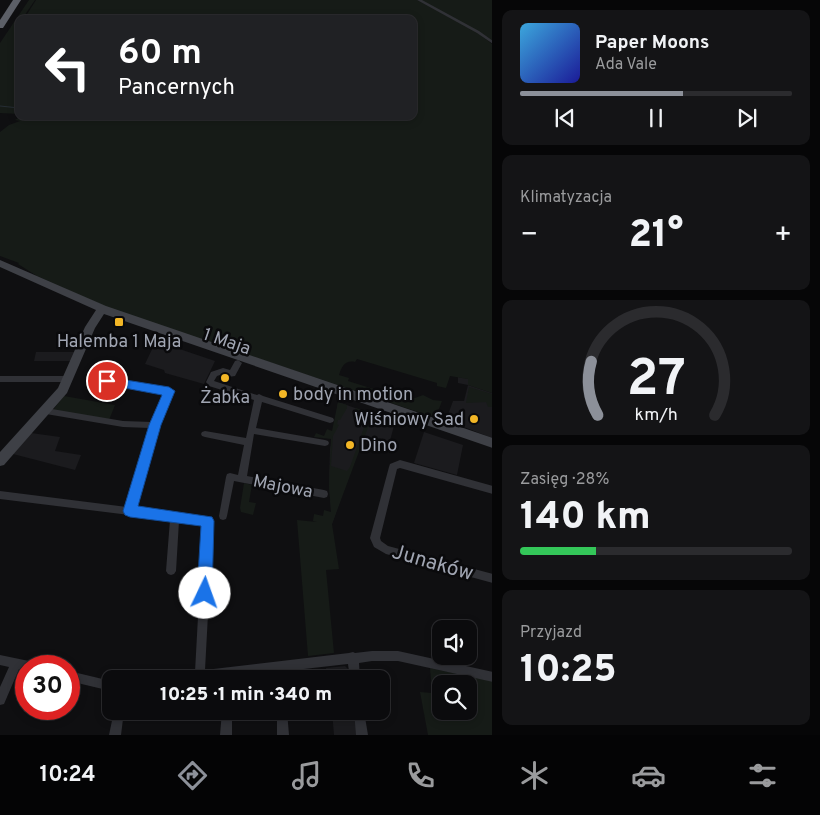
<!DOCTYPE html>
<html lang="pl">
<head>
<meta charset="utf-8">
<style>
	body { margin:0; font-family:Overpass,sans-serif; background:#141416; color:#f1f3f6; height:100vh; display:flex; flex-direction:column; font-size:19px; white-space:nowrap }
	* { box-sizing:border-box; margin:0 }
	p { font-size:16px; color:#9a9b9d }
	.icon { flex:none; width:28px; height:28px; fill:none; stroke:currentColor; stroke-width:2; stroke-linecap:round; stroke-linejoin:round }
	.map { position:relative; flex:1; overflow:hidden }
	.panel { display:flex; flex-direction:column; gap:10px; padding:10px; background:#060607; width:328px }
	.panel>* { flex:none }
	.banner { position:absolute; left:15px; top:15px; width:402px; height:105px; border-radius:10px; box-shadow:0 2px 8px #0003,0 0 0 1px #2b2b2e; background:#202124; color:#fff; overflow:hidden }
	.controls { position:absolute; left:432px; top:620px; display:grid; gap:10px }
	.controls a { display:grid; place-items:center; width:45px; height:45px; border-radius:10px; background:#0b0b0d; box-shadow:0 2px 8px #0003,0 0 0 1px #2b2b2e; font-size:25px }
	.speed { position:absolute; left:15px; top:655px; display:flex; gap:10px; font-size:25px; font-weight:700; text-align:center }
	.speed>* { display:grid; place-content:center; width:65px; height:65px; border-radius:50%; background:#0b0b0d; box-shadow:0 2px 8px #0003,0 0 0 1px #2b2b2e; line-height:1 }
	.speed .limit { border:8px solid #d22; background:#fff; color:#111 }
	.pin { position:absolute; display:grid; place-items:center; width:42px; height:42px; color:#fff; margin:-21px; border:2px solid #fff; border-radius:50%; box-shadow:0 1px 5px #0007 }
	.me { position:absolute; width:55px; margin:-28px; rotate:3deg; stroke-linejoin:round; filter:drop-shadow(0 0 4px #0008) }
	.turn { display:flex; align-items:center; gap:18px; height:105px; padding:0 20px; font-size:22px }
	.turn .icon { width:65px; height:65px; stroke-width:2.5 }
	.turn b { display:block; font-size:35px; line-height:42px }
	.big { font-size:38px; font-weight:800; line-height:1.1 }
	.panel .widget { flex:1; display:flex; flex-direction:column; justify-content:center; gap:8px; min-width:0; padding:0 18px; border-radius:10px; background:#141416 }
	.panel .dial { align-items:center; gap:0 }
	.dial svg { height:130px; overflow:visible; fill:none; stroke:#2b2b2e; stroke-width:7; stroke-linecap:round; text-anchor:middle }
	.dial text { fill:#f1f3f6; stroke:none }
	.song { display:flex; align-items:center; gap:15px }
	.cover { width:60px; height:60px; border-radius:8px; background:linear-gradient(135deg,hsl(200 70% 55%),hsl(240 70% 35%)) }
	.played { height:5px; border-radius:2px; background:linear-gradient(90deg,#8c9099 60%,#2b2b2e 60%) }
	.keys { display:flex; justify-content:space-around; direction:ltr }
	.heat { display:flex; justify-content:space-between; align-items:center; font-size:28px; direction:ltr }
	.charge { height:8px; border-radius:4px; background:linear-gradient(90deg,#34c759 28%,#2b2b2e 0) }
	.trip { position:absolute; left:102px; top:670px; width:288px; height:50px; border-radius:10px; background:#0b0b0d; box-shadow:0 2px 8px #0003,0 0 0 1px #2b2b2e; font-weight:800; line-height:50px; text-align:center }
	.dock { display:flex; height:80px; justify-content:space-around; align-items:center; background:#040405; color:#9a9b9d }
	.dock .icon { width:35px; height:35px }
	.dock .current { color:#8c9099 }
	.dock b { font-size:22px; color:#f1f3f6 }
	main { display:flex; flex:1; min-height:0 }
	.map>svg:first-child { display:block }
	.built { fill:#1b1b1e }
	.green { fill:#161b17; fill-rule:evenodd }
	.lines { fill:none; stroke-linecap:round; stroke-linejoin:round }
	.stream { stroke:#262d34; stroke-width:1 }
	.street { fill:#303136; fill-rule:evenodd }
	.secondary { fill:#3e4046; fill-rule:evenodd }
	.highway { fill:#5c5f67; fill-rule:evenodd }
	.route { fill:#1a73e8; stroke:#114b97 }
	.poi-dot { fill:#f2b626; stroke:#0a0a0c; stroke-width:2 }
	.labels { text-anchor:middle; stroke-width:5; stroke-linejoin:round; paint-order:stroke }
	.poi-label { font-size:18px; fill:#a0a5b2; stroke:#0a0a0c }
	.street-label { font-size:18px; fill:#a0a5b2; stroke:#0a0a0c }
	.near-street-label { font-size:21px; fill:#a0a5b2; stroke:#0a0a0c }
</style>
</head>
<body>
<main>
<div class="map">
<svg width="493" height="735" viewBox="0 0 493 735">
	<rect width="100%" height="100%" fill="#0f0f11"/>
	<g class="built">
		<path d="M156,341L215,361L204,384L165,373L164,370L145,364Z"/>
		<path d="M36,352H76L72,361H34Z"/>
		<path d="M458,377L469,379L468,385L492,393V438L446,420L453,401H464L468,385L458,383Z"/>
		<path d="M338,402L395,422L388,448L361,442L332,524L329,485L330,449Z"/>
		<path d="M424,432L463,445L457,475L414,463Z"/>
		<path d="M31,433L60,437L55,451L81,455L75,470L13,454Z"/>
		<path d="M345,666L352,673L353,679H327L326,668Z"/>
		<path d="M332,711H356L359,735H334Z"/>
	</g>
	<g class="green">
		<path d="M29,0H35L22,19H19V114L0,113V43Z"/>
		<path d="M36,0H417L477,32L492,44V393L468,385V379L450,376L446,388L437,386V383L357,359L355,362C345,360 342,366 339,375L349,378L348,381L393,395L394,392L415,398L423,395L433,400L442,401L437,414L430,416L111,309L37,276L18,264L19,263L0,256V132L9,125L20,121L15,120L21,116H414V19H24Z"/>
		<path d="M420,0H492V42Z"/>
		<path d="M469,387L492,394V407H488L486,402L466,403Z"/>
		<path d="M64,396L115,405L109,420L53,410Z"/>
		<path d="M338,402L347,405V408L340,420H338L337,424L339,425L333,436L331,466L347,471L350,467L368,416L354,412L356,408L373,414L332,524L339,569L326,570L334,653L308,656L297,520L317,522L313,521L314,514L323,516L324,510L331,512L329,485L331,439L314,437L316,433L324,436L327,429L332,431Z"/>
		<path d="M244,483L252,485L249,502L256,503L253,515L241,512L240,508Z"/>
		<path d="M430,668L492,681V735H428L420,692L432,693ZM441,684H469V711H441Z"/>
	</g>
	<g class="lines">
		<path class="stream" d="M0,106L19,108"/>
		<g class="street">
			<path d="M417,0H422L479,31L493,41V44L477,33Z"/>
			<path d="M238,360L242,363L235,376C228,378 225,373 217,376L214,381L257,395L259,394L263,396L330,417L333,418L334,420L333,422L330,423L262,402L256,428L325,440L328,441L329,443L328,445L325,446L254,434L247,476L324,490L327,491L328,494L327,497L324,498L234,481L227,516L226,519L223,520L220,519L219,516L226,477L227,474L230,473L238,475L244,445L205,437L202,436L201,434L202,432L205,431L246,438L254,400L209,386L206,382L211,372L223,368L230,370L235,361Z"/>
			<path d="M0,376H68L71,377L72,379L71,381L68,382H0Z"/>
			<path d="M107,378L169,388L172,389L173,391L159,425L135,508L208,517L211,518L213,521L205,670L349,653L353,652L355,653L372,651H398L493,672V682L398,661H372L359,663L360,679H350L348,664L286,671V679H276L275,673L224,679H172L173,675L195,672L203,524L179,521L176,571L174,574L171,575L168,574L166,571L170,520L0,499V491L127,507L150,428L123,427L46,414L43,413L42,411L43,409L46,408L123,421L152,422L164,393L104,383L103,381L104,379Z"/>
			<path d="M400,460L493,486V494L400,468L397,469L380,538L381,541L388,546L493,574V583L386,554L374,547L370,538L389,467L390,464Z"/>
			<path d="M0,655L29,661L33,662L34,666H26V671L19,669L4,704L0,705V687L9,667L0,665Z"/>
			<path d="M69,671L111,681V691L69,681Z"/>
			<path d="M114,711H124L121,735H109Z"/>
			<path d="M222,711H232V735H220Z"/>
			<path d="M277,711H287L289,735H277Z"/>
			<path d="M354,711H364L368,735H356Z"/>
		</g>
		<path class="secondary" d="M0,260L106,306L493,438V448L104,314L95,328L67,393L4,465L0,466V452L58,388L85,327L96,310L0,267Z"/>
		<path class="highway" d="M13,0H21L3,28H0V20Z"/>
	</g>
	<path class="route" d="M107,377L169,387L175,391L161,425L138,506L212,517L214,521L212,593L210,598L205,600L199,598L197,593L201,526L130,517L125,515L123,511L149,425L162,395L103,384L101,381Z"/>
	<g class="poi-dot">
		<rect x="114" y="317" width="10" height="10" rx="2.5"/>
		<circle cx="225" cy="378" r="5"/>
		<circle cx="283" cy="394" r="5"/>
		<circle cx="474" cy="419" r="5"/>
		<circle cx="350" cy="445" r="5"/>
	</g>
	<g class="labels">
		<g class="poi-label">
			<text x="119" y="347">Halemba 1 Maja</text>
			<text x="293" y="400" text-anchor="start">body in motion</text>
			<text x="225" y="403">Żabka</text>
			<text x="464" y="425" text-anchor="end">Wiśniowy Sad</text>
			<text x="360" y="451" text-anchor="start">Dino</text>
		</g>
		<g class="street-label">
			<text transform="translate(227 341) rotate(19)" y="6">1 Maja</text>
			<text transform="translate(283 486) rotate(11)" y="6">Majowa</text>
		</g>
		<g class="near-street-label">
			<text transform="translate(433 562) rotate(16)" y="7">Junaków</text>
		</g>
	</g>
</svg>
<div class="controls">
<a><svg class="icon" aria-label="sound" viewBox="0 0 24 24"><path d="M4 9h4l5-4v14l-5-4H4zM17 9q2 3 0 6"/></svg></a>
<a><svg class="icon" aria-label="search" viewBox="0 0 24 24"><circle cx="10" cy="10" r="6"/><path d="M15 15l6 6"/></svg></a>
</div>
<div class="speed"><div class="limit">30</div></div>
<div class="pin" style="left:107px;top:381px;background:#d93025"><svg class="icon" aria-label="arrive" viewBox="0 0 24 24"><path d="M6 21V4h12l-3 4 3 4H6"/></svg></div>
<svg class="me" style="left:205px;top:593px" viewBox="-20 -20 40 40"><circle r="19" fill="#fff"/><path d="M0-13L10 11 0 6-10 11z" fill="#1a73e8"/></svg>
<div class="trip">10:25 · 1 min · 340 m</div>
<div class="banner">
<div class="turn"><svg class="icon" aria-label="left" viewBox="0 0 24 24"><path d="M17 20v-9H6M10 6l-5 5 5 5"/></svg><div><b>60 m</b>Pancernych</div></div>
</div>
</div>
<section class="panel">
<div class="widget">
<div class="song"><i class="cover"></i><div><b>Paper Moons</b><p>Ada Vale</p></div></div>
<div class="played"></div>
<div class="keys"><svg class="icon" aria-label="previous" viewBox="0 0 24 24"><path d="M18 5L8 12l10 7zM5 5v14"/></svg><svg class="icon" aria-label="pause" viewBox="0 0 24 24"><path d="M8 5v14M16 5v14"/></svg><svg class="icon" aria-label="next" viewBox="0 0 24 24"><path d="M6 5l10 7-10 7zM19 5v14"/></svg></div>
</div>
<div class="widget"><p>Klimatyzacja</p>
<div class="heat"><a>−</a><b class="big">21°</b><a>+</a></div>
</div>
<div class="widget dial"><svg viewBox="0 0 100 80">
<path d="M14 69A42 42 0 1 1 86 69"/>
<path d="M14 69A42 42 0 0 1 10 36" stroke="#8c9099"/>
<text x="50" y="56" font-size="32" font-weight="700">27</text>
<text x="50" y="72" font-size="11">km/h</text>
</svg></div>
<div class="widget"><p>Zasięg · 28%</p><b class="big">140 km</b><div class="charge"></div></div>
<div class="widget"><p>Przyjazd</p><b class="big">10:25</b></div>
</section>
</main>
<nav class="dock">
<b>10:24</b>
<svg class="icon current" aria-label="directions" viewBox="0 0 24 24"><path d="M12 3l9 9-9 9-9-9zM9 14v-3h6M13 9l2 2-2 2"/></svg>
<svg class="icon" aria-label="music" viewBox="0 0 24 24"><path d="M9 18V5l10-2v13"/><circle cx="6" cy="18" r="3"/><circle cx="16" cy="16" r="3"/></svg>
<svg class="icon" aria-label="phone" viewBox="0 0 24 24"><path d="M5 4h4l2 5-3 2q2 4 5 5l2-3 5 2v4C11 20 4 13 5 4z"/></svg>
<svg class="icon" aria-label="climate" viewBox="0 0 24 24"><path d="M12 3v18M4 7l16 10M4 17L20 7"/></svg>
<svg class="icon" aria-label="car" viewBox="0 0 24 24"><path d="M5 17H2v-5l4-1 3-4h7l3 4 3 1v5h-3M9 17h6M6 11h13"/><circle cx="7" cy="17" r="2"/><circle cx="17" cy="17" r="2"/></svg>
<svg class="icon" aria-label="filters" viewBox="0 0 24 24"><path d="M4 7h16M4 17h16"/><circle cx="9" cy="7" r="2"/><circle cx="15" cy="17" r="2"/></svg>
</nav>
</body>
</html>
